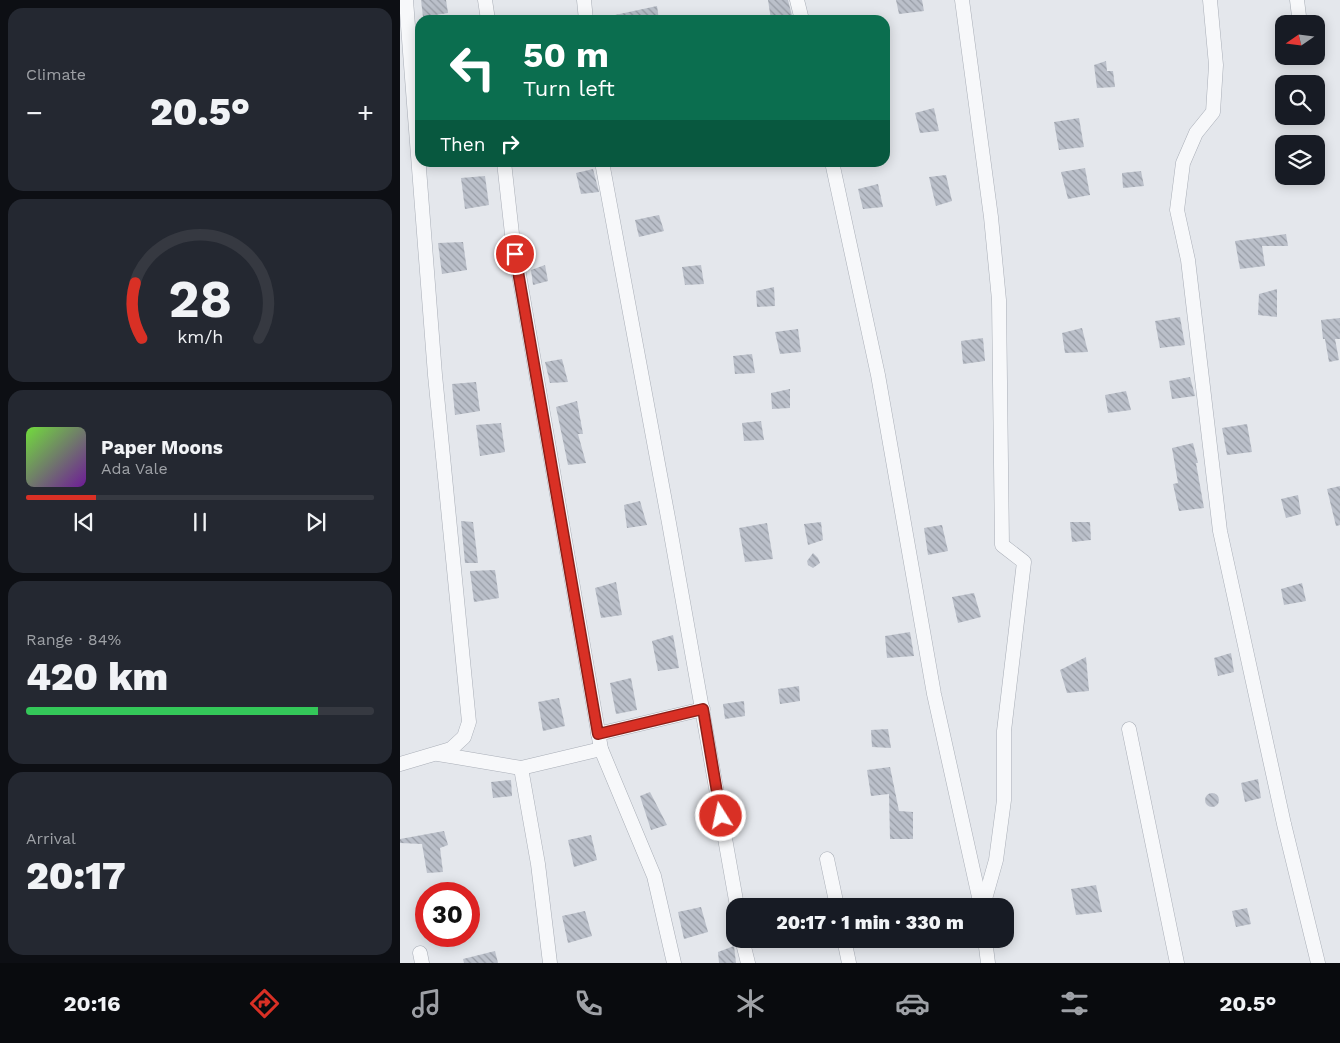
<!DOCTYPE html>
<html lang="en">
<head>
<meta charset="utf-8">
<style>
	body { margin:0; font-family:"Work Sans",sans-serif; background:#242831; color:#f1f3f6; height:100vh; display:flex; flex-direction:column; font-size:19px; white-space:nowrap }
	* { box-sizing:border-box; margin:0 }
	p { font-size:16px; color:#9ea1a6 }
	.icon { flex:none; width:28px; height:28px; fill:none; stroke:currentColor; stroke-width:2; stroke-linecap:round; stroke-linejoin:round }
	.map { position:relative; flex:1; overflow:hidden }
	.panel { display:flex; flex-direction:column; gap:8px; padding:8px; background:#0d0f14; width:400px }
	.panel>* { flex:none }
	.banner { position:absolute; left:15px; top:15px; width:475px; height:152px; border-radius:15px; box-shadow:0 2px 12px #0003; background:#0b6e4f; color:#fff; overflow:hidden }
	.needle { width:32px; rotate:256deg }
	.fabs { position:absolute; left:875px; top:15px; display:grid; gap:10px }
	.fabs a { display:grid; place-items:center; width:50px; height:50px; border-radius:10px; background:#171b24; box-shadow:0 2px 12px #0003; font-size:25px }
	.speed { position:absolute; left:15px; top:882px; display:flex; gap:10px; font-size:25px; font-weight:700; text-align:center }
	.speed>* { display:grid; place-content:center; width:65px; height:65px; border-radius:50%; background:#171b24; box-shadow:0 2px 12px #0003; line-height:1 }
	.speed .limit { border:8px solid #d22; background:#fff; color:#111 }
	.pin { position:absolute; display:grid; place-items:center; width:42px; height:42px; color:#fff; margin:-21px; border:2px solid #fff; border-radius:50%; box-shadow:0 1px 5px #0007 }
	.me { position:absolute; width:55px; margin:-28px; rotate:350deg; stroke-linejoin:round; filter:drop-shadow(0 0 4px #0008) }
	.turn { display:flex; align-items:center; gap:18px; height:105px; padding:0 25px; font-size:22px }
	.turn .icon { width:65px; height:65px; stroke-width:2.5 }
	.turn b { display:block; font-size:35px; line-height:42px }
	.then { display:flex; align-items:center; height:48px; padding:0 25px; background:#0003; gap:10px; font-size:19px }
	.big { font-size:38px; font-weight:800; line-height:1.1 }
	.panel .card { flex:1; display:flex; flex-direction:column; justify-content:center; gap:8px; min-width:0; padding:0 18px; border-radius:15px; background:#242831 }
	.panel .dial { align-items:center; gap:0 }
	.dial svg { height:130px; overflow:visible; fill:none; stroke:#363941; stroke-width:7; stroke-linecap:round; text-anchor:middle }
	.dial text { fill:#f1f3f6; stroke:none }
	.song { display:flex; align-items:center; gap:15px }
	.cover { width:60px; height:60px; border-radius:8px; background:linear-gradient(135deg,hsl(100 70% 55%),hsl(280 70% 35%)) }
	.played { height:5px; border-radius:2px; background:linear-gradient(90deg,#d93025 20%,#363941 20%) }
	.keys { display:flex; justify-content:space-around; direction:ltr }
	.heat { display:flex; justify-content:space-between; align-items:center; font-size:28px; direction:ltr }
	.charge { height:8px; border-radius:4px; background:linear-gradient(90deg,#34c759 84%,#363941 0) }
	.trip { position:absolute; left:326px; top:898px; width:288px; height:50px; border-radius:15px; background:#171b24; box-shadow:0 2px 12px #0003; font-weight:800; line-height:50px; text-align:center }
	.tabs { display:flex; height:80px; justify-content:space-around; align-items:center; background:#090b0e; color:#9ea1a6 }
	.tabs .icon { width:35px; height:35px }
	.tabs .selected { color:#d93025 }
	.tabs b { font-size:22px; color:#f1f3f6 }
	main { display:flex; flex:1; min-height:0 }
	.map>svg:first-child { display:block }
	.building { fill:url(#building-back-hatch) }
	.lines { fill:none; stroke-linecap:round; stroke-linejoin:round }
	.minor-casing { stroke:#a9aeb7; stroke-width:15 }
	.minor { stroke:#f7f8fa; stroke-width:14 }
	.route-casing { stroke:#8d1f18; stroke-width:12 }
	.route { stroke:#d93025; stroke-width:9 }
</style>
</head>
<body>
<main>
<section class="panel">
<div class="card"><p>Climate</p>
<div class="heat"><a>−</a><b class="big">20.5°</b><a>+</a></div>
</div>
<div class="card dial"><svg viewBox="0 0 100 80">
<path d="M14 69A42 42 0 1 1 86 69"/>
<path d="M14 69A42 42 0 0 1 10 35" stroke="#d93025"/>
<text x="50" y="56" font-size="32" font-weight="700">28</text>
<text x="50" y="72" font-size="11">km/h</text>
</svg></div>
<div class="card">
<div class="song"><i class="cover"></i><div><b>Paper Moons</b><p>Ada Vale</p></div></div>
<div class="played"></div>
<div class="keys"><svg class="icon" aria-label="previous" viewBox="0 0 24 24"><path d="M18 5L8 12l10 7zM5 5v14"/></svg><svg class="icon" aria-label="pause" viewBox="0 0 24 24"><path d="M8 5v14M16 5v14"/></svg><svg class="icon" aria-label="next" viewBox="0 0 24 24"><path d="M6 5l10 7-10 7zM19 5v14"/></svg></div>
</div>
<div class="card"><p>Range · 84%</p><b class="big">420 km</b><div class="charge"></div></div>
<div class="card"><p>Arrival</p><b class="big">20:17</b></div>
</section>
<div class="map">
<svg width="940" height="963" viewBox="0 0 940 963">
	<defs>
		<pattern id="building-back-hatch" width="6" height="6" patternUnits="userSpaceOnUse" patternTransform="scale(1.25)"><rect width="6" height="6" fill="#bbc0ca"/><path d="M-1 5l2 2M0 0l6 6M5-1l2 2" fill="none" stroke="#989da6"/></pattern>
	</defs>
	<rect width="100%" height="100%" fill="#e4e7ec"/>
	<g class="building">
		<path d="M21,0H46L48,13L23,17Z"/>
		<path d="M368,0H388L393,20H371Z"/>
		<path d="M496,0H522L524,11L499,14Z"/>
		<path d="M257,6L259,20H215V15Z"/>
		<path d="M706,61L707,71H713L715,87L697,88L694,65Z"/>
		<path d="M534,108L539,131L520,133L515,113Z"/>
		<path d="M679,118L684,147L659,150L654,122Z"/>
		<path d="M685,168L690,195L668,199L661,172Z"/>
		<path d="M193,169L199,192L181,194L176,173Z"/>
		<path d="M741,171L744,186L723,188L722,173Z"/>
		<path d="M546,175L552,201L536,206L529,177Z"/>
		<path d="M85,176L89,205L65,209L61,178Z"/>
		<path d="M478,184L483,207L463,209L458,189Z"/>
		<path d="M259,215L264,231L239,237L235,220Z"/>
		<path d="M886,234L888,246H862L865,266L840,269L835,241Z"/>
		<path d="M63,242L67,270L42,274L38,243Z"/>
		<path d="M145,265L148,281L133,285L131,270Z"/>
		<path d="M301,265L304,284L285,285L282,267Z"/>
		<path d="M374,287L375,306L357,307L356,291Z"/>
		<path d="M877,289V317L858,315L859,294Z"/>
		<path d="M780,317L785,345L760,348L755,321Z"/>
		<path d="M940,318V339H935L939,360L929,362L925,339H923L921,320Z"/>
		<path d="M682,328L688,352L665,353L662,333Z"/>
		<path d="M398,329L401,352L380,354L375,332Z"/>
		<path d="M583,338L585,361L563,364L561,341Z"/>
		<path d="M352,354L355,373L335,374L333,356Z"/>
		<path d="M162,359L168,382L150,383L145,362Z"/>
		<path d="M790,377L795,396L772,399L769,381Z"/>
		<path d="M76,382L80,411L55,415L52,384Z"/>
		<path d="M390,389V408L372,409L371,393Z"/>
		<path d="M726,391L731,410L708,413L705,395Z"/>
		<path d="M177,401L183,434H178L186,463L168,465L156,407Z"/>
		<path d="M361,421L364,440L344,441L342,423Z"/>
		<path d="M101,423L105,452L80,456L76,425Z"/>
		<path d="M847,424L852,452L827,455L822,428Z"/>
		<path d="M793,443L798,463H796L804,508L779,511L773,484L778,483L772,448Z"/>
		<path d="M940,486V525L936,526L927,489Z"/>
		<path d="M898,495L901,514L886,518L881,499Z"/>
		<path d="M240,501L247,525L227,528L224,505Z"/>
		<path d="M61,521L73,522L78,563H65Z"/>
		<path d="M421,522L423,540L408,545L404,524Z"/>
		<path d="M670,522H690L691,540L672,542Z"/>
		<path d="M367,523L373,559L345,562L339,528Z"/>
		<path d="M542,525L548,551L528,555L524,528Z"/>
		<path d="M413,553L418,558L420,563L413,568L408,565L407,561Z"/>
		<path d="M95,570L99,598L74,602L70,571Z"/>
		<path d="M216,582L222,615L201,618L195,588Z"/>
		<path d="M902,583L906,601L884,605L881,589Z"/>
		<path d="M574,593L581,617L558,623L552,597Z"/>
		<path d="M510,632L514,656L487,658L485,636Z"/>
		<path d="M273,635L279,668L258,671L252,641Z"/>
		<path d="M831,653L834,672L818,676L814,658Z"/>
		<path d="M686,657L689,691L667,693L660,670Z"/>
		<path d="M231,678L237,710L216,714L210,683Z"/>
		<path d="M399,686L400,701L380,704L378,689Z"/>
		<path d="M159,698L165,726L143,731L138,702Z"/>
		<path d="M344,701L345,716L325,719L323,704Z"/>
		<path d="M488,729L491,748L472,747L471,730Z"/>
		<path d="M490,767L499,811L513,812V839H490L489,794L471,796L467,770Z"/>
		<path d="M858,779L861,798L845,802L841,783Z"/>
		<path d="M111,780L112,796L93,798L91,782Z"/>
		<path d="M250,792L267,825L251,830L240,796Z"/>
		<circle cx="812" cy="800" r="7"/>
		<path d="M44,831L48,845L40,848L43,872L27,873L22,844L0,843V839Z"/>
		<path d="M191,835L197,860L174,867L168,840Z"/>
		<path d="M696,885L702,912L676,915L671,889Z"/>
		<path d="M301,907L308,932L284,939L278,912Z"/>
		<path d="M847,908L851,924L836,927L832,911Z"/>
		<path d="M185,911L192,936L168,943L162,916Z"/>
		<path d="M334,946L336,963H319L318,952Z"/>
		<path d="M95,951L98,963H64L63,959Z"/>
	</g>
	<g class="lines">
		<defs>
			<g id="minor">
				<path d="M85,0L88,20"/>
				<path d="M184,0L186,20"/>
				<path d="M397,0L402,20"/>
				<path d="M562,0L591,217L599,300L602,545L624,562L604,731V800L596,860L583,906"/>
				<path d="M810,0L816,65L813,112L796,133L783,163L777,210L788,260L820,531L884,824L918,963"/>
				<path d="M897,0L900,24"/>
				<path d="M104,162L112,234L201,749L254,876L274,963"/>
				<path d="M202,162L269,523L337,906"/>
				<path d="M432,162L478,375L534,694L581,906"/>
				<path d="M729,729L777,963"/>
				<path d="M198,734L303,709"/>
				<path d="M38,754L121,768L138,864L150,963"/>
				<path d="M0,764L51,749L64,737L69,722L35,375L6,0"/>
				<path d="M121,768L201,749"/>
				<path d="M427,859L437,906"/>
				<path d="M342,939L348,963"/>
				<path d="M444,939L449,963"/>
				<path d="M585,939L588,963"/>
				<path d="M20,953L22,963"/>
			</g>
		</defs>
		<use href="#minor" class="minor-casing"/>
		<use href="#minor" class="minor"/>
	</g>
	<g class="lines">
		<defs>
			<path id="route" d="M115,254L198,734L303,709L321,816"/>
		</defs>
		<use href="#route" class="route-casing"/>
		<use href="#route" class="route"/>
	</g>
</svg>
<div class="fabs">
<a><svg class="needle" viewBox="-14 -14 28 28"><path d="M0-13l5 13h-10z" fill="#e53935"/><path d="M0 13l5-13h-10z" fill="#9ea1a6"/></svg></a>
<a><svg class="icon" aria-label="search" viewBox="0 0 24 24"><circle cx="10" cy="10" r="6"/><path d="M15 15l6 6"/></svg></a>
<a><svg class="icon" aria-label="layers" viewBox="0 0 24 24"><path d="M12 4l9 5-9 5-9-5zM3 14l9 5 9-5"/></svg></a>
</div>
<div class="speed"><div class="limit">30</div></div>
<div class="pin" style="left:115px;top:254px;background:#d93025"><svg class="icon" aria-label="arrive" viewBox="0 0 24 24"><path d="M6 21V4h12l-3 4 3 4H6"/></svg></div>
<svg class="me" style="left:321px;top:816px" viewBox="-20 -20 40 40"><circle r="17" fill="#d93025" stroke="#fff" stroke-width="3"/><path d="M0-11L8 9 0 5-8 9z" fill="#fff"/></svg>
<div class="trip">20:17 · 1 min · 330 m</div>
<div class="banner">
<div class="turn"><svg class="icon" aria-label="left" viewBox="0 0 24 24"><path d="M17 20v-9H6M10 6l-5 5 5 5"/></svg><div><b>50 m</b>Turn left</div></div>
<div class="then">Then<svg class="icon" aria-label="right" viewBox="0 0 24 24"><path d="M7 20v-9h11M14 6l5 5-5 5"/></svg></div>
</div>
</div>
</main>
<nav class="tabs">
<b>20:16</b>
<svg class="icon selected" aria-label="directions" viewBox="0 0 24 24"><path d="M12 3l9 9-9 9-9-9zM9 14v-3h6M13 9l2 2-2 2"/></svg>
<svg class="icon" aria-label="music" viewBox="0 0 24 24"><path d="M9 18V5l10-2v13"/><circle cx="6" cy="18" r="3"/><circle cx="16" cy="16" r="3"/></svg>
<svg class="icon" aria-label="phone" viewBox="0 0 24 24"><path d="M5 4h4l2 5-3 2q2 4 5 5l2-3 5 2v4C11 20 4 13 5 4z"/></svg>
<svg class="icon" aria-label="climate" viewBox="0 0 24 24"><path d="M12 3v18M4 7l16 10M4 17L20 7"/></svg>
<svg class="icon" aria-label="car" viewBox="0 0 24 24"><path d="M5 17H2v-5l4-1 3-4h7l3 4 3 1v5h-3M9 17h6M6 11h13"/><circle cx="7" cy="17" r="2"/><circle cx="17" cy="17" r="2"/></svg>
<svg class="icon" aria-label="filters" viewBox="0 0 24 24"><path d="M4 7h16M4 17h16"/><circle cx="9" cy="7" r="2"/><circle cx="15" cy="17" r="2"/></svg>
<b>20.5°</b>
</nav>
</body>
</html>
